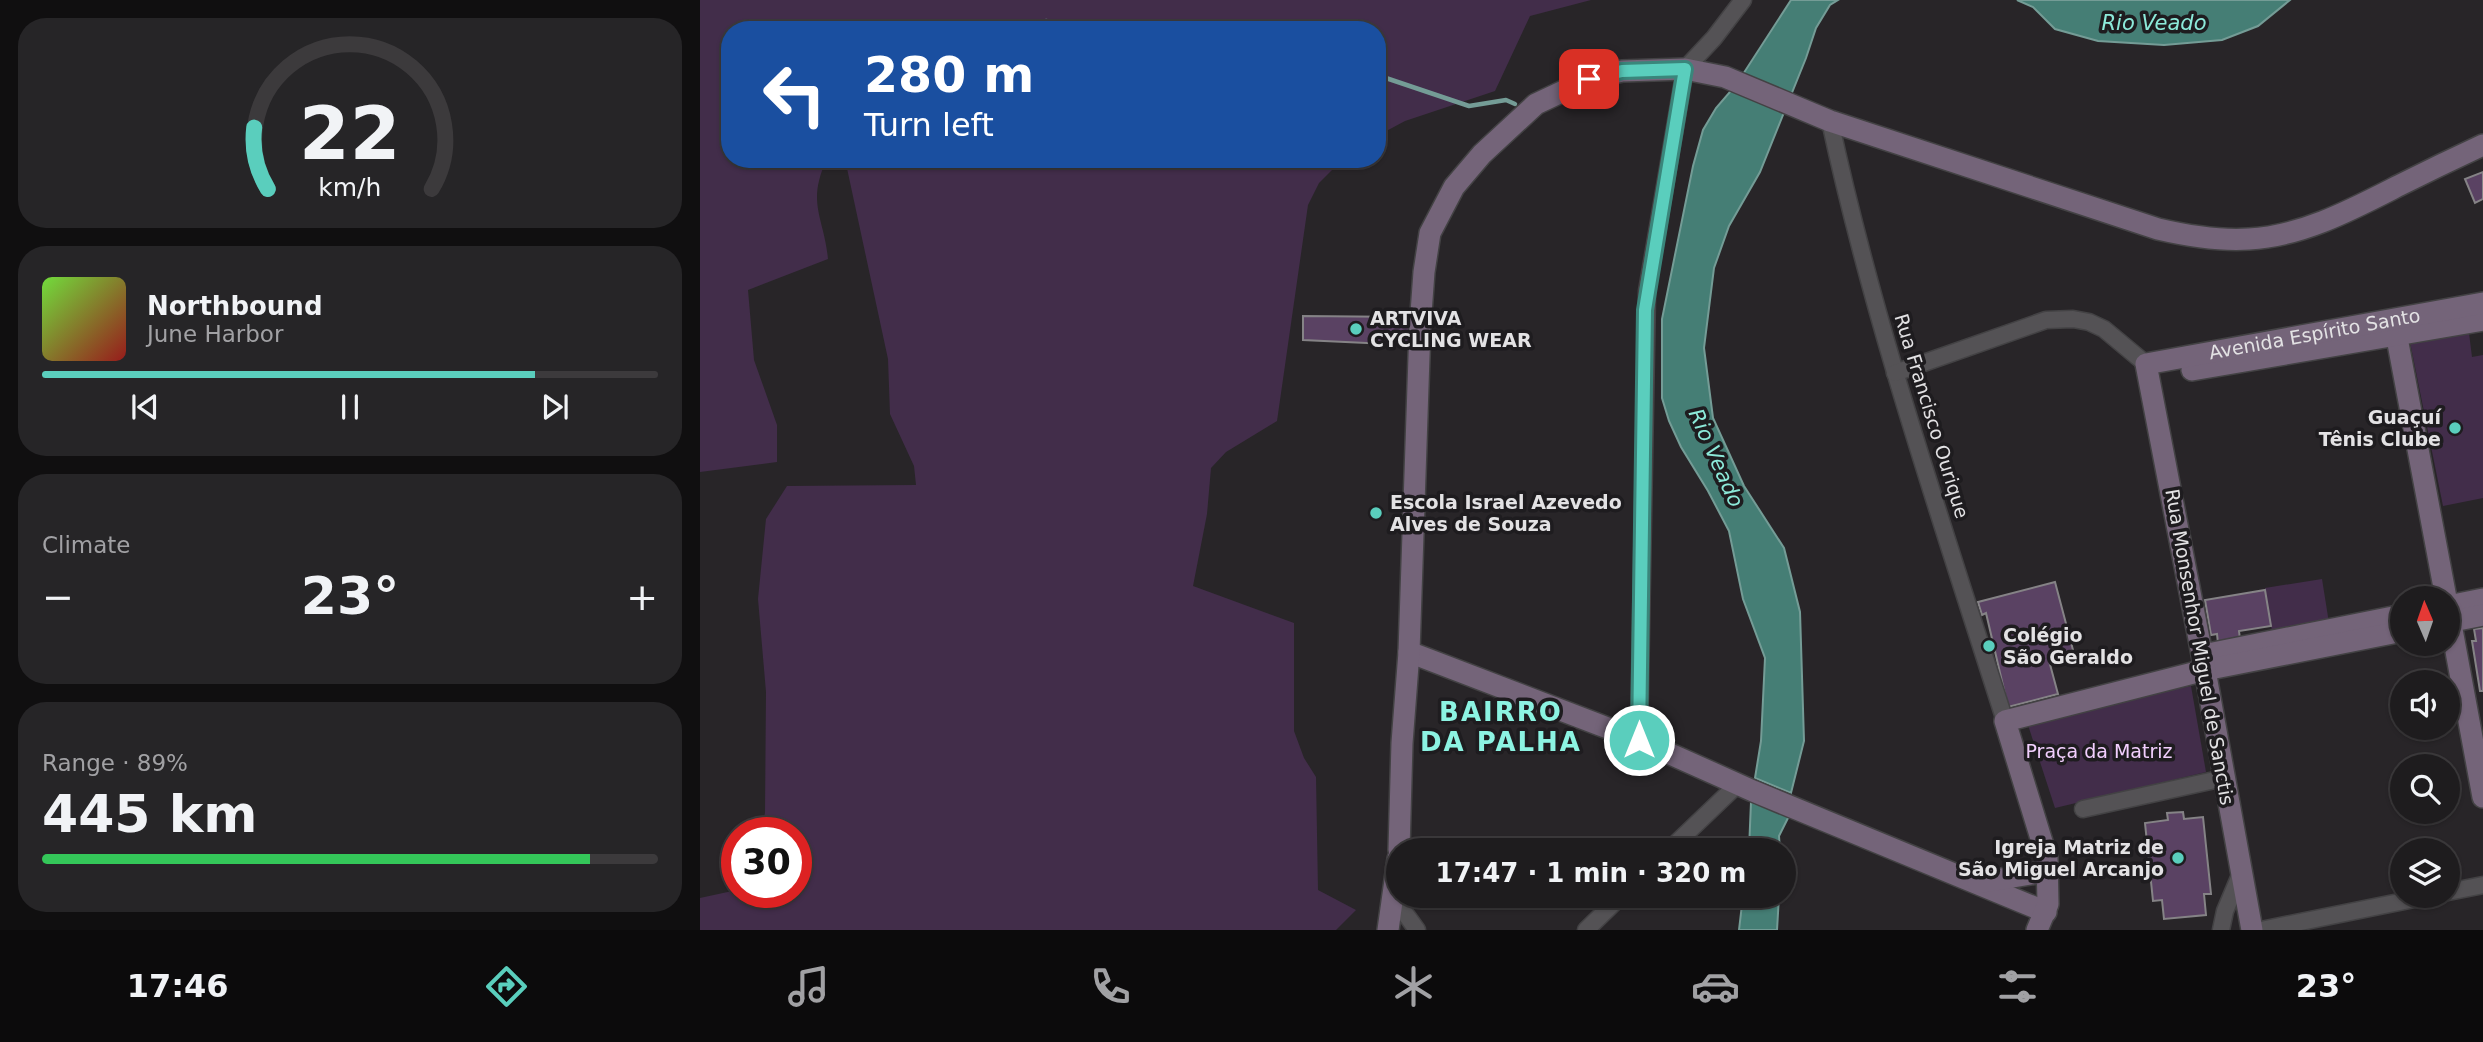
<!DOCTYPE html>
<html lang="en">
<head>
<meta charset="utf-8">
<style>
	body { margin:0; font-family:"DejaVu Sans",sans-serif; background:#262527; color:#f1f3f6; height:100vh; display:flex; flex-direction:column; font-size:26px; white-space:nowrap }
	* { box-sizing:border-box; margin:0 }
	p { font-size:23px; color:#a1a1a4 }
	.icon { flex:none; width:38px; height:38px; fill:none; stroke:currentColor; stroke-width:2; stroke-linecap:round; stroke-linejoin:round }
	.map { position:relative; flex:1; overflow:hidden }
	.sheet { display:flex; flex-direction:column; gap:18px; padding:18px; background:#100f10; width:700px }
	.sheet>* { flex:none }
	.banner { position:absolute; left:21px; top:21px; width:665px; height:147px; border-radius:28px; box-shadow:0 2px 5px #0004,0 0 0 2px #3c3a3c; background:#1a4fa0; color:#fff; overflow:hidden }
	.needle { width:46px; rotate:358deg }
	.fabs { position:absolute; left:1690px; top:586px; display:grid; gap:14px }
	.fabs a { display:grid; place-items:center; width:70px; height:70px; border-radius:50%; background:#1e1c1e; box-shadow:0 2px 5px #0004,0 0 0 2px #3c3a3c; font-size:35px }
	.speed { position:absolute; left:21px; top:817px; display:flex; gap:14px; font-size:35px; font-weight:700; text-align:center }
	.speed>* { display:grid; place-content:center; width:91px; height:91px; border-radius:50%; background:#1e1c1e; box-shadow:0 2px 5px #0004,0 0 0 2px #3c3a3c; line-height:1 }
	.speed .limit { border:10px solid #d22; background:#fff; color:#111 }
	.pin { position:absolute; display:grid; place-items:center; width:60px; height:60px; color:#fff; margin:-30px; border-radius:14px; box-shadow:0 4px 10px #0006 }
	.me { position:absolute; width:77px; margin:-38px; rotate:0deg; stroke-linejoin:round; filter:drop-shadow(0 0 5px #0008) }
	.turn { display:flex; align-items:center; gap:24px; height:147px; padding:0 28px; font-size:32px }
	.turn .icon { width:91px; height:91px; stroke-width:2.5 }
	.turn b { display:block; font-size:49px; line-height:60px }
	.big { font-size:52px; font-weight:700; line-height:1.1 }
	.sheet .widget { flex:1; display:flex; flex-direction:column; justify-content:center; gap:10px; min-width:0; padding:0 24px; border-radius:28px; background:#262527 }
	.sheet .dial { align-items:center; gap:0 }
	.dial svg { height:182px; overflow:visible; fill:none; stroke:#3c3a3c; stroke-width:7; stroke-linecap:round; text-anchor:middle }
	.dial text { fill:#f1f3f6; stroke:none }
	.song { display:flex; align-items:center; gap:21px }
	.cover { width:84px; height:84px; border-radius:10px; background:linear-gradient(135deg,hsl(100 70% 55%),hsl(0 70% 35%)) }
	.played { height:7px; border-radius:4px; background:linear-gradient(90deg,#5acebd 80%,#3c3a3c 80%) }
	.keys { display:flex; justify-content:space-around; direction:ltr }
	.heat { display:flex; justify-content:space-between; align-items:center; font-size:38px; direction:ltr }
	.charge { height:10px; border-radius:5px; background:linear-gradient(90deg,#34c759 89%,#3c3a3c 0) }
	.trip { position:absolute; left:686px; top:838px; width:410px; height:70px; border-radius:35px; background:#1e1c1e; box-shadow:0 2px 5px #0004,0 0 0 2px #3c3a3c; font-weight:700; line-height:70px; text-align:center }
	.dock { display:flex; height:112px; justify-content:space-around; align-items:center; background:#0c0b0c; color:#a1a1a4 }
	.dock .icon { width:49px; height:49px }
	.dock .active { color:#5acebd }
	.dock b { font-size:32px; color:#f1f3f6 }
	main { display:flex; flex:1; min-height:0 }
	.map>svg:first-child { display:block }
	.green { fill:#422d4a }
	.water { fill:#457e75; stroke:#749c96; stroke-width:2 }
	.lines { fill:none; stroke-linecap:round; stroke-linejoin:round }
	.stream { stroke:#749c96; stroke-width:4.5 }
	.building { fill:#5a4263; stroke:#858386; stroke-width:2 }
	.street-casing { stroke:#434244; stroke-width:19 }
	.secondary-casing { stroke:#434244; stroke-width:24 }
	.street { stroke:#545255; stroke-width:16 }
	.secondary { stroke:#746479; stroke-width:21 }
	.route-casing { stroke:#3a867b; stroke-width:18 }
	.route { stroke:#5acebd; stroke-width:12 }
	.poi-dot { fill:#5acebd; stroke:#1e1c1f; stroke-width:2.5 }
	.labels { text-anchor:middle; stroke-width:7; stroke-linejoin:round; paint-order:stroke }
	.poi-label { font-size:19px; font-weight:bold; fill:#e3e2e4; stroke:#1e1c1f; text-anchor:start }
	.street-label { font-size:19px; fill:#e3e2e4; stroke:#1e1c1f }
	.park-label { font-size:19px; fill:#f2cffe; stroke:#1e1c1f }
	.water-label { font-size:21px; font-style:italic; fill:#8ce9d9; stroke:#1e1c1f }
	.district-label { font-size:26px; font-weight:bold; letter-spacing:2px; fill:#8cf3e2; stroke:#1e1c1f }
</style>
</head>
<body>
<main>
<section class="sheet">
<div class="widget dial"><svg viewBox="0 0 100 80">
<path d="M14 69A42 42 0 1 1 86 69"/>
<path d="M14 69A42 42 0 0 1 8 42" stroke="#5acebd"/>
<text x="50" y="56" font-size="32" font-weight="700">22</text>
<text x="50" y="72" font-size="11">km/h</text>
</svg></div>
<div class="widget">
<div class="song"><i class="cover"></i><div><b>Northbound</b><p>June Harbor</p></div></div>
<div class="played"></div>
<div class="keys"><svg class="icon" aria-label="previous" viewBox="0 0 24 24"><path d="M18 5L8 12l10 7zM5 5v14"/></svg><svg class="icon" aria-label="pause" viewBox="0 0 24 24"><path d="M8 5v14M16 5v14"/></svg><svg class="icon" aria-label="next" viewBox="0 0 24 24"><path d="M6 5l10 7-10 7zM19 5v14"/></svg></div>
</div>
<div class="widget"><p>Climate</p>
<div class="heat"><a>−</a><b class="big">23°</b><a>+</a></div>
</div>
<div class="widget"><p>Range · 89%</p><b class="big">445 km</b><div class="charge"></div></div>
</section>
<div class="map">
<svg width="1783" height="930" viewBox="0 0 1783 930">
	<rect width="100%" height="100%" fill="#282528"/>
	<g class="green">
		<path d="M0,0H891L830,16L795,91L705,121L677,136V30H30V159H127C106,203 124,217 128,259L48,290L54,360L77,425V462L0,472Z"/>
		<path d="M145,159H643L619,183L608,205L577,421L526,452L511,468L507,514L493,586L594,623V731L604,758L616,777L618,890L656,910L636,930H0V898L37,890V892H96V833H60L65,813L66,692L58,599L66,519L87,486L216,485L214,466L190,414L188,359Z"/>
		<path d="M1769,333L1772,357L1783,355V498L1743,506L1710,342Z"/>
		<path d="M1622,579L1629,623L1572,632L1565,588Z"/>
		<path d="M1491,686L1506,772L1355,808L1328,725L1392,707Z"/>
	</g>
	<g class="water">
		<path d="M1091,0H1138L1130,5L1116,28L1106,58L1060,172L1029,226L1014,268L1004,348L1013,418L1044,486L1084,548L1100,612L1104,741L1091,793L1055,778L1061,741L1065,658L1043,599L1029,531L1008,491L981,447L969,421L962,398V319L993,166L1003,130L1016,108L1036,85Z"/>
		<path d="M1317,0H1590L1558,26L1522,40L1464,45L1398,41L1355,29L1333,7Z"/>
		<path d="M1051,802L1089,816L1079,836L1080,850H1049Z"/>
		<path d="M1043,896H1079L1077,930H1039Z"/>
	</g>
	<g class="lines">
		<g class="stream">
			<path d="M346,21L387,30"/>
			<path d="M677,75L769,106L806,100L815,104"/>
		</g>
	</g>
	<g class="building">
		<path d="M1783,172V199L1775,203L1765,179Z"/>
		<path d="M603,316L710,317L709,345L603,340Z"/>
		<path d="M1355,582L1373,650L1348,657L1358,694L1308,707L1286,613L1282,615L1278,602Z"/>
		<path d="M1565,590L1571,626L1539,631L1540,639L1518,643L1517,634L1511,635L1505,600Z"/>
		<path d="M1783,628V691H1780L1772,641H1776L1774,629Z"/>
		<path d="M1483,812L1484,819L1503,817L1511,894H1504L1506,915L1464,919L1462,900L1453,901L1445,823L1468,820L1467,813Z"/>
	</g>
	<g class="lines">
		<defs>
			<g id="street">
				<path d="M1130,121C1174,325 1242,522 1305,721"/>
				<path d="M1195,373L1346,320L1373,319L1389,322L1404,329L1446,364"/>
				<path d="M939,740L947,291L985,69L1014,38L1043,0"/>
				<path d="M1383,809L1524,778"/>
				<path d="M969,850L1038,784"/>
				<path d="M1748,892L1783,885"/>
				<path d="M694,898L717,930"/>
				<path d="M886,930L921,896"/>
				<path d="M1521,930L1525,911L1541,873"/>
				<path d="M1561,930L1729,896"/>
			</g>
			<g id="secondary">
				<path d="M1694,322L1746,598"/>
				<path d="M1492,370L1783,320"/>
				<path d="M1748,606L1783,599"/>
				<path d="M1748,608L1783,797"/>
				<path d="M1748,622L1783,615"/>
				<path d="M709,652L939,740L1053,791L1346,912"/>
				<path d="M1503,655L1703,615"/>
				<path d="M699,850L702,743L709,652L720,327L724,272L730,233L754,187L782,154L836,104L889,79L922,71L985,69L1025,77L1130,121L1458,229C1488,236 1518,241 1549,239C1603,236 1653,209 1700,185C1728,171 1755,158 1783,145"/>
				<path d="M1278,883L1348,871"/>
				<path d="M688,930L698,859"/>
				<path d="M1337,930L1348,904L1347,858L1305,721L1505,670L1703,631"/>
				<path id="s1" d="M1552,930L1505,670L1446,364L1783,303"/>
			</g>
		</defs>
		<use href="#street" class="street-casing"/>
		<use href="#secondary" class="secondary-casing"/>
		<use href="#street" class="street"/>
		<use href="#secondary" class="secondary"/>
	</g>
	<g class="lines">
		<defs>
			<path id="route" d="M889,79L922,71L985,69L945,310L939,740"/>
		</defs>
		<use href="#route" class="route-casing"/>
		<use href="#route" class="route"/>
	</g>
	<g class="poi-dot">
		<circle cx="656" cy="329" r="7"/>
		<circle cx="1755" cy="428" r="7"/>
		<circle cx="676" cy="513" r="7"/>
		<circle cx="1289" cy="646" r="7"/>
		<circle cx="1478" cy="858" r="7"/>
	</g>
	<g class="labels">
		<g class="poi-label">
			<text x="670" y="325">ARTVIVA<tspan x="670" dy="22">CYCLING WEAR</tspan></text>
			<text x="1741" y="424" text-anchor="end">Guaçuí<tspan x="1741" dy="22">Tênis Clube</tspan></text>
			<text x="690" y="509">Escola Israel Azevedo<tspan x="690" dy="22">Alves de Souza</tspan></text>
			<text x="1303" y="642">Colégio<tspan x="1303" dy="22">São Geraldo</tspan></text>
			<text x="1464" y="854" text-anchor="end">Igreja Matriz de<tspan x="1464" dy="22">São Miguel Arcanjo</tspan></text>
		</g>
		<g class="street-label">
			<text dy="7" stroke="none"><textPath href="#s1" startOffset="747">Avenida Espírito Santo</textPath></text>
			<text transform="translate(1232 416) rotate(73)" y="7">Rua Francisco Ourique</text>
			<text transform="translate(1500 647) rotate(80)" y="7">Rua Monsenhor Miguel de Sanctis</text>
		</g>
		<g class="park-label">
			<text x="1399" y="758">Praça da Matriz</text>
		</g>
		<g class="water-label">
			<text x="1454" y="30">Rio Veado</text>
			<text transform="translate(1016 458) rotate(66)" y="7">Rio Veado</text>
		</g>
		<g class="district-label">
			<text x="801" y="721">BAIRRO<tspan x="801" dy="30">DA PALHA</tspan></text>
		</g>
	</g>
</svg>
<div class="fabs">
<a><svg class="needle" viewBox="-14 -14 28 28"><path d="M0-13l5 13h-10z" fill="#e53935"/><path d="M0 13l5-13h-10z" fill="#a1a1a4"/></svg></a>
<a><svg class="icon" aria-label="sound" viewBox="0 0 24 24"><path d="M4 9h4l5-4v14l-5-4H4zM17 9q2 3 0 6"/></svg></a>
<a><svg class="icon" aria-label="search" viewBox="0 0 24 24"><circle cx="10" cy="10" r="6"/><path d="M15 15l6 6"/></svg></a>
<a><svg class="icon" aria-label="layers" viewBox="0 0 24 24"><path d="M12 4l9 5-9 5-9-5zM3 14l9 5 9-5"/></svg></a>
</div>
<div class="speed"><div class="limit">30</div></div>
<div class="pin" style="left:889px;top:79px;background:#d93025"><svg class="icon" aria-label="arrive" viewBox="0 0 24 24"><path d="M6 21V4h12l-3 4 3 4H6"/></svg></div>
<svg class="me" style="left:939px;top:740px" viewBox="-20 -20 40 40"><circle r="17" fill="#5acebd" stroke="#fff" stroke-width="3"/><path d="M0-11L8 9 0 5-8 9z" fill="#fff"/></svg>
<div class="trip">17:47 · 1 min · 320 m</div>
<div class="banner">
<div class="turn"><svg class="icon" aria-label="left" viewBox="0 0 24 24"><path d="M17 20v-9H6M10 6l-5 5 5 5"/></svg><div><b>280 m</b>Turn left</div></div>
</div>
</div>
</main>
<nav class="dock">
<b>17:46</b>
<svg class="icon active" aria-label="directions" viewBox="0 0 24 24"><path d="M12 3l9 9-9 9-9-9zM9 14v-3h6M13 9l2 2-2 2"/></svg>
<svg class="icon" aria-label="music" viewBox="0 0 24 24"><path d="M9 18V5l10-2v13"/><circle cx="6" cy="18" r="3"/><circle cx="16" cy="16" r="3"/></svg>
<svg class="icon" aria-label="phone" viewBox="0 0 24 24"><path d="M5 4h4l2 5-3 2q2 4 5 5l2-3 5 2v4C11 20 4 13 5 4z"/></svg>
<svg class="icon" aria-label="climate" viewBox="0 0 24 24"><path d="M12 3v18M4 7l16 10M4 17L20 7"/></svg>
<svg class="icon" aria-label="car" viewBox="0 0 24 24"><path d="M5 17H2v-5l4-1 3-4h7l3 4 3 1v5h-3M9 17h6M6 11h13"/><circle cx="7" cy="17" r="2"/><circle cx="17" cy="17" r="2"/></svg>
<svg class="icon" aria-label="filters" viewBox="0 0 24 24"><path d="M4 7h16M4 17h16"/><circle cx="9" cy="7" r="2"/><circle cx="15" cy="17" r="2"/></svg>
<b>23°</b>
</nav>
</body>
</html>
